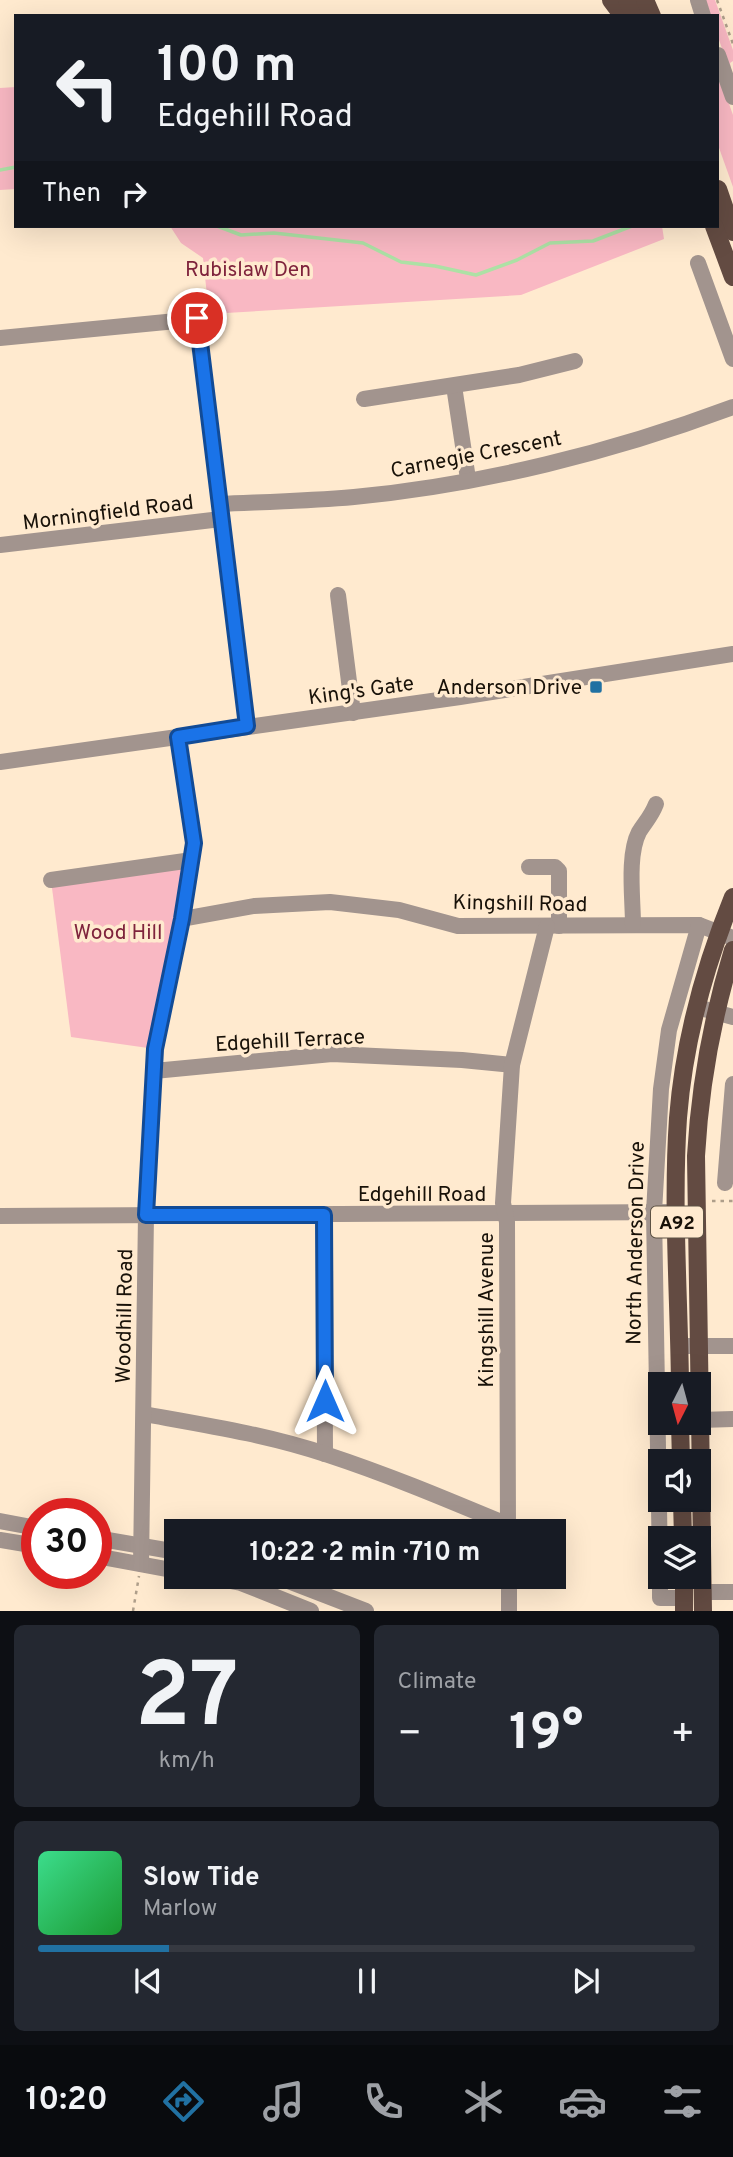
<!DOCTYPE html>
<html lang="en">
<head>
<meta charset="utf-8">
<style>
	body { margin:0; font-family:Overpass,sans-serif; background:#242831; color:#f1f3f6; height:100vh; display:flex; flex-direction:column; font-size:26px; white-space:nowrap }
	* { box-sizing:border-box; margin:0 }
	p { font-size:23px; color:#9ea1a6 }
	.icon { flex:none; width:38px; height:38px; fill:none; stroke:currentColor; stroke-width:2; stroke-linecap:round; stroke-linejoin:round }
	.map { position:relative; height:1611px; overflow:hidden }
	.drawer { display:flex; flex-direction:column; gap:14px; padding:14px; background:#0d0f14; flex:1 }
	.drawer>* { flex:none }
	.guide { position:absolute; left:14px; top:14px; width:705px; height:214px; border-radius:0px; box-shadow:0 7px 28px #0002; background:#171b24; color:#f1f3f6; overflow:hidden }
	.needle { width:46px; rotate:186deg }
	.fabs { position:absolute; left:648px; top:1372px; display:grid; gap:14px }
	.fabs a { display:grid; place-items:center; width:63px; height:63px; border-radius:0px; background:#171b24; box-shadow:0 7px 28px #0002; font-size:35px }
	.speed { position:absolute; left:21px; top:1498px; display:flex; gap:14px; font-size:35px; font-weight:700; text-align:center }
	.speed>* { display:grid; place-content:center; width:91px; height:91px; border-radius:50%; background:#171b24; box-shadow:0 7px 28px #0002; line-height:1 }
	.speed .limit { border:10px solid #d22; background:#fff; color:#111 }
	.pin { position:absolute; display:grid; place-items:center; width:60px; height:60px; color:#fff; margin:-30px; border:4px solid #fff; border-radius:50%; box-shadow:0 2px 7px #0007 }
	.me { position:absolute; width:77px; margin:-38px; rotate:0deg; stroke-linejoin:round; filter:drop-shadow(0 0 5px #0008) }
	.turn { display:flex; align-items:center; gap:24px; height:147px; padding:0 28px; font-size:32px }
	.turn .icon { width:91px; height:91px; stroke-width:2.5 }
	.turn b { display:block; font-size:49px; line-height:60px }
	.then { display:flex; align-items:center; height:66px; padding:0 28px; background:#0003; gap:14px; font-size:26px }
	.big { font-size:52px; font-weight:700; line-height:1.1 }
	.drawer .widget { flex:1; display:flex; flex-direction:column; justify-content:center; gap:10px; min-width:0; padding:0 24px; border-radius:10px; background:#242831 }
	.drawer .dial { align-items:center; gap:0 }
	.dial b { font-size:91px; line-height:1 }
	.song { display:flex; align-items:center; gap:21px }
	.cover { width:84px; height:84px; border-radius:10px; background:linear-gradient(135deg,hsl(150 70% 55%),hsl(130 70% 35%)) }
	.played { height:7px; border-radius:4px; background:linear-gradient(90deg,#2171a2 20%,#363941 20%) }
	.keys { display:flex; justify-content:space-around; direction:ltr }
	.heat { display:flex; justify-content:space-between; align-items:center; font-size:38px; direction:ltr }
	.drawer .tiles { flex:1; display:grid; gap:14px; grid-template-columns:1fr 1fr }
	.widget:last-child { grid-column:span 2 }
	.trip { position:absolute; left:164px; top:1519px; width:402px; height:70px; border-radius:0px; background:#171b24; box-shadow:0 7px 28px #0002; font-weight:700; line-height:70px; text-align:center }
	.dock { display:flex; height:112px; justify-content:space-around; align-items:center; background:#090b0e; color:#9ea1a6 }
	.dock .icon { width:49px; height:49px }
	.dock .selected { color:#2171a2 }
	.dock b { font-size:32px; color:#f1f3f6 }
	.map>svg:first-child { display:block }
	.green { fill:#f9b8c3 }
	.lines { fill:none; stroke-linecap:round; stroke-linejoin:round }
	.stream { stroke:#ade1a5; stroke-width:3.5 }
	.path { stroke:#ae9e8a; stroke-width:2.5; stroke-dasharray:3.5 5; stroke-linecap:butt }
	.minor { stroke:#a2948e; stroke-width:16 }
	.major { stroke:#634b42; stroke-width:18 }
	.route-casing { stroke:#114b97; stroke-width:18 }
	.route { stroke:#1a73e8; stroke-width:12 }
	.poi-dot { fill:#2171a2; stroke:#ffeacf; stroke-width:2.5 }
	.labels { text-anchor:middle; stroke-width:7; stroke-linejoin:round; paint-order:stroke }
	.shield { fill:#ffeacf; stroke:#5d5244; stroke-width:2 }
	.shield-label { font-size:19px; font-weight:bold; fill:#181108 }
	.park-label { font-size:21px; fill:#7f233c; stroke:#ffeacf }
	.street-label { font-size:21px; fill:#181108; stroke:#ffeacf }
	.poi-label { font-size:21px; fill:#181108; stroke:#ffeacf; text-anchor:end }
</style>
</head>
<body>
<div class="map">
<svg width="733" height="1611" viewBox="0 0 733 1611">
	<rect width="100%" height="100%" fill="#ffeacf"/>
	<g class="green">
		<path d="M704,0H715L733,50V61L730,63L733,80L718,37V16H710Z"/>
		<path d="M718,73L733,115V187L718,145Z"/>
		<path d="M16,87V189L0,190V88Z"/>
		<path d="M170,226H662L664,239L521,295L209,314L203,258L181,243Z"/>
		<path d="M192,860L155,1049L71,1037L51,880Z"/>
	</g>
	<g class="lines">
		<g class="stream">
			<path d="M0,170L16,167"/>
			<path d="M217,226L241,235L274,233L363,243L401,262L435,266L476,275L517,260L550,243L593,241L632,226"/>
		</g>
		<g class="path">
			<path d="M717,0L733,44"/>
			<path d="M712,1201H733"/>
			<path d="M133,1611L139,1576"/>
		</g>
		<g class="minor">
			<path d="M698,0L703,16"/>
			<path d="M718,55L733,97"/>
			<path d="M698,263L733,359"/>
			<path d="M0,338L197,319L247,726"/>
			<path d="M454,386L468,479"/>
			<path d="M364,399L519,375L575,361"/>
			<path d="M220,504C264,502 309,501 354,497C481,485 613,452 733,407"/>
			<path d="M0,545L221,519"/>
			<path d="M338,595L353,713"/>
			<path d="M0,762L460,697L733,654"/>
			<path d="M529,867H555L559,871V926"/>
			<path d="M51,880L192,860"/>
			<path d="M182,919L254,906L330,902L399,910L458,926L699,925L733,938"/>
			<path d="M633,925C633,899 627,855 639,832C645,822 651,817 656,804"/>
			<path d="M697,1007L733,1017"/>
			<path d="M154,1071L332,1054L462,1060L512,1065"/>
			<path d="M725,1183L733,1084"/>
			<path d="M324,1215L325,1454"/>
			<path d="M0,1216L677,1212"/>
			<path d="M686,1346H733"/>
			<path d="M144,1414C205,1425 269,1435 328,1455C389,1475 448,1500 508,1525"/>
			<path d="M700,1420L733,1419"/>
			<path d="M0,1521L37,1528"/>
			<path d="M508,1531L507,1222L503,1203L512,1065L547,926"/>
			<path d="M96,1538L177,1552"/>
			<path d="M0,1540L37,1546"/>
			<path d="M96,1556L177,1571"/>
			<path d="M141,1564L146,1215L155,1049L182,919L194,843L178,737"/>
			<path d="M660,1566L654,1212L661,1089L669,1030L699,925"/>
			<path d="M208,1577L241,1583L311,1611"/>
			<path d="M278,1577L366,1611"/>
			<path d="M509,1577V1611"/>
			<path d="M660,1577V1598H684"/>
			<path d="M703,1592H733"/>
		</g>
		<g class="major">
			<path d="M611,0L623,16"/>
			<path d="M627,0L635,16"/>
			<path d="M645,0L652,16"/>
			<path d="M718,189L733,232"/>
			<path d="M714,226L733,277"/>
			<path d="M680,1384C679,1296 672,1206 678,1118C684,1042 704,968 733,897"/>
			<path d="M680,1423L681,1461"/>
			<path d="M682,1500L683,1538"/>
			<path d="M684,1577V1611"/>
			<path d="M703,1611L696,1156C700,1085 712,1018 733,950"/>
		</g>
	</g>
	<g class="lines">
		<defs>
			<path id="route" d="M197,318L247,726L178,737L194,843L182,919L155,1049L146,1215H324L325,1401"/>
		</defs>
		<use href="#route" class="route-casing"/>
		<use href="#route" class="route"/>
	</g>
	<rect class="poi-dot" x="589" y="680" width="14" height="14" rx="3.5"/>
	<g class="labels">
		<rect class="shield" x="651" y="1206.5" width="52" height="31" rx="5"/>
		<g class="shield-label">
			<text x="677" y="1229">A92</text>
		</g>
		<g class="park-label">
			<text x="248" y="276">Rubislaw Den</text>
			<text x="118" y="939">Wood Hill</text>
		</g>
		<g class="street-label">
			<text transform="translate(476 454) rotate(-11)" y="7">Carnegie Crescent</text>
			<text transform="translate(108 512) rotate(-7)" y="7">Morningfield Road</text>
			<text transform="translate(361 690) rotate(-8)" y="7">King's Gate</text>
			<text transform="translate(520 903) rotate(1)" y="7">Kingshill Road</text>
			<text transform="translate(290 1040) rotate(-3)" y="7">Edgehill Terrace</text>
			<text x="422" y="1201">Edgehill Road</text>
			<text transform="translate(635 1243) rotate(-89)" y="7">North Anderson Drive</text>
			<text transform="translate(486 1310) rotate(-90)" y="7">Kingshill Avenue</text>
			<text transform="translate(124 1316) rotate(-89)" y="7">Woodhill Road</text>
		</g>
		<g class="poi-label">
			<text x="582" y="694">Anderson Drive</text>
		</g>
	</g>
</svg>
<div class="fabs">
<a><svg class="needle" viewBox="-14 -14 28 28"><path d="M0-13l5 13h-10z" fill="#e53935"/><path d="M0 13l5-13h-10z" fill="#9ea1a6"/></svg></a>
<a><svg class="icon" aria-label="sound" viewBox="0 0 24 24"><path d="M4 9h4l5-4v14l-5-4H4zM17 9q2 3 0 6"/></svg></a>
<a><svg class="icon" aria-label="layers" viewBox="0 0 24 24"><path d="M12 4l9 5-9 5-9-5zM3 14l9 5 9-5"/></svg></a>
</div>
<div class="speed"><div class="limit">30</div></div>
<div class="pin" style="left:197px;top:318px;background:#d93025"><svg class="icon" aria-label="arrive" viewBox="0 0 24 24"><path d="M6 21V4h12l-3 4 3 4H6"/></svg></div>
<svg class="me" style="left:325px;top:1401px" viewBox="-20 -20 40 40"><path d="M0-17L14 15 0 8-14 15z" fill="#1a73e8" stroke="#fff" stroke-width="4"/></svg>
<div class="trip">10:22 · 2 min · 710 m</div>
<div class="guide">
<div class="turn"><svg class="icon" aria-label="left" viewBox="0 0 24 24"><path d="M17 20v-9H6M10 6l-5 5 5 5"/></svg><div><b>100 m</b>Edgehill Road</div></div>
<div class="then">Then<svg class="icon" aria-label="right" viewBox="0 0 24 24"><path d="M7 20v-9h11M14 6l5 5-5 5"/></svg></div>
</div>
</div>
<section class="drawer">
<div class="tiles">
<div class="widget dial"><b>27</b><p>km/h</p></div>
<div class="widget"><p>Climate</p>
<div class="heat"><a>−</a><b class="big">19°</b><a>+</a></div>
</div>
<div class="widget">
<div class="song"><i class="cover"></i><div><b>Slow Tide</b><p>Marlow</p></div></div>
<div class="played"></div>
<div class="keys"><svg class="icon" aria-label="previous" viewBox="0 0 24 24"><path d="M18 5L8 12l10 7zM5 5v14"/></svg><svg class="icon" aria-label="pause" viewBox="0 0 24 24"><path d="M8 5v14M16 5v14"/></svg><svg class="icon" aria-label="next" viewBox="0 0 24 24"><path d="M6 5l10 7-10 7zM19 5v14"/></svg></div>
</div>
</div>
</section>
<nav class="dock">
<b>10:20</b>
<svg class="icon selected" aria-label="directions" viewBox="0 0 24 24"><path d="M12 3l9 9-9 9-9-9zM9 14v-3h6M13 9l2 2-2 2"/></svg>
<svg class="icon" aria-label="music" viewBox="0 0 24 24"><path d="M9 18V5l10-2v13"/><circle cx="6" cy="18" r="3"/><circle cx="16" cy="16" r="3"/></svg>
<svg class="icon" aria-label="phone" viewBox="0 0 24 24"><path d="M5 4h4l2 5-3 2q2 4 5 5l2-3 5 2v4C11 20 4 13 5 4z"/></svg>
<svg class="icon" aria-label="climate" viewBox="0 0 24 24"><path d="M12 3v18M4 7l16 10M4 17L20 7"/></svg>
<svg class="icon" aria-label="car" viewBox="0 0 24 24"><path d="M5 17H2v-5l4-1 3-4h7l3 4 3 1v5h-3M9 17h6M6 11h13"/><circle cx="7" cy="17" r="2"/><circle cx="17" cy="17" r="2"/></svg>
<svg class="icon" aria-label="filters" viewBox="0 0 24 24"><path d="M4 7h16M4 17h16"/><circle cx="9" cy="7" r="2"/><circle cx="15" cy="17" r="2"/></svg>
</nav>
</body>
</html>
